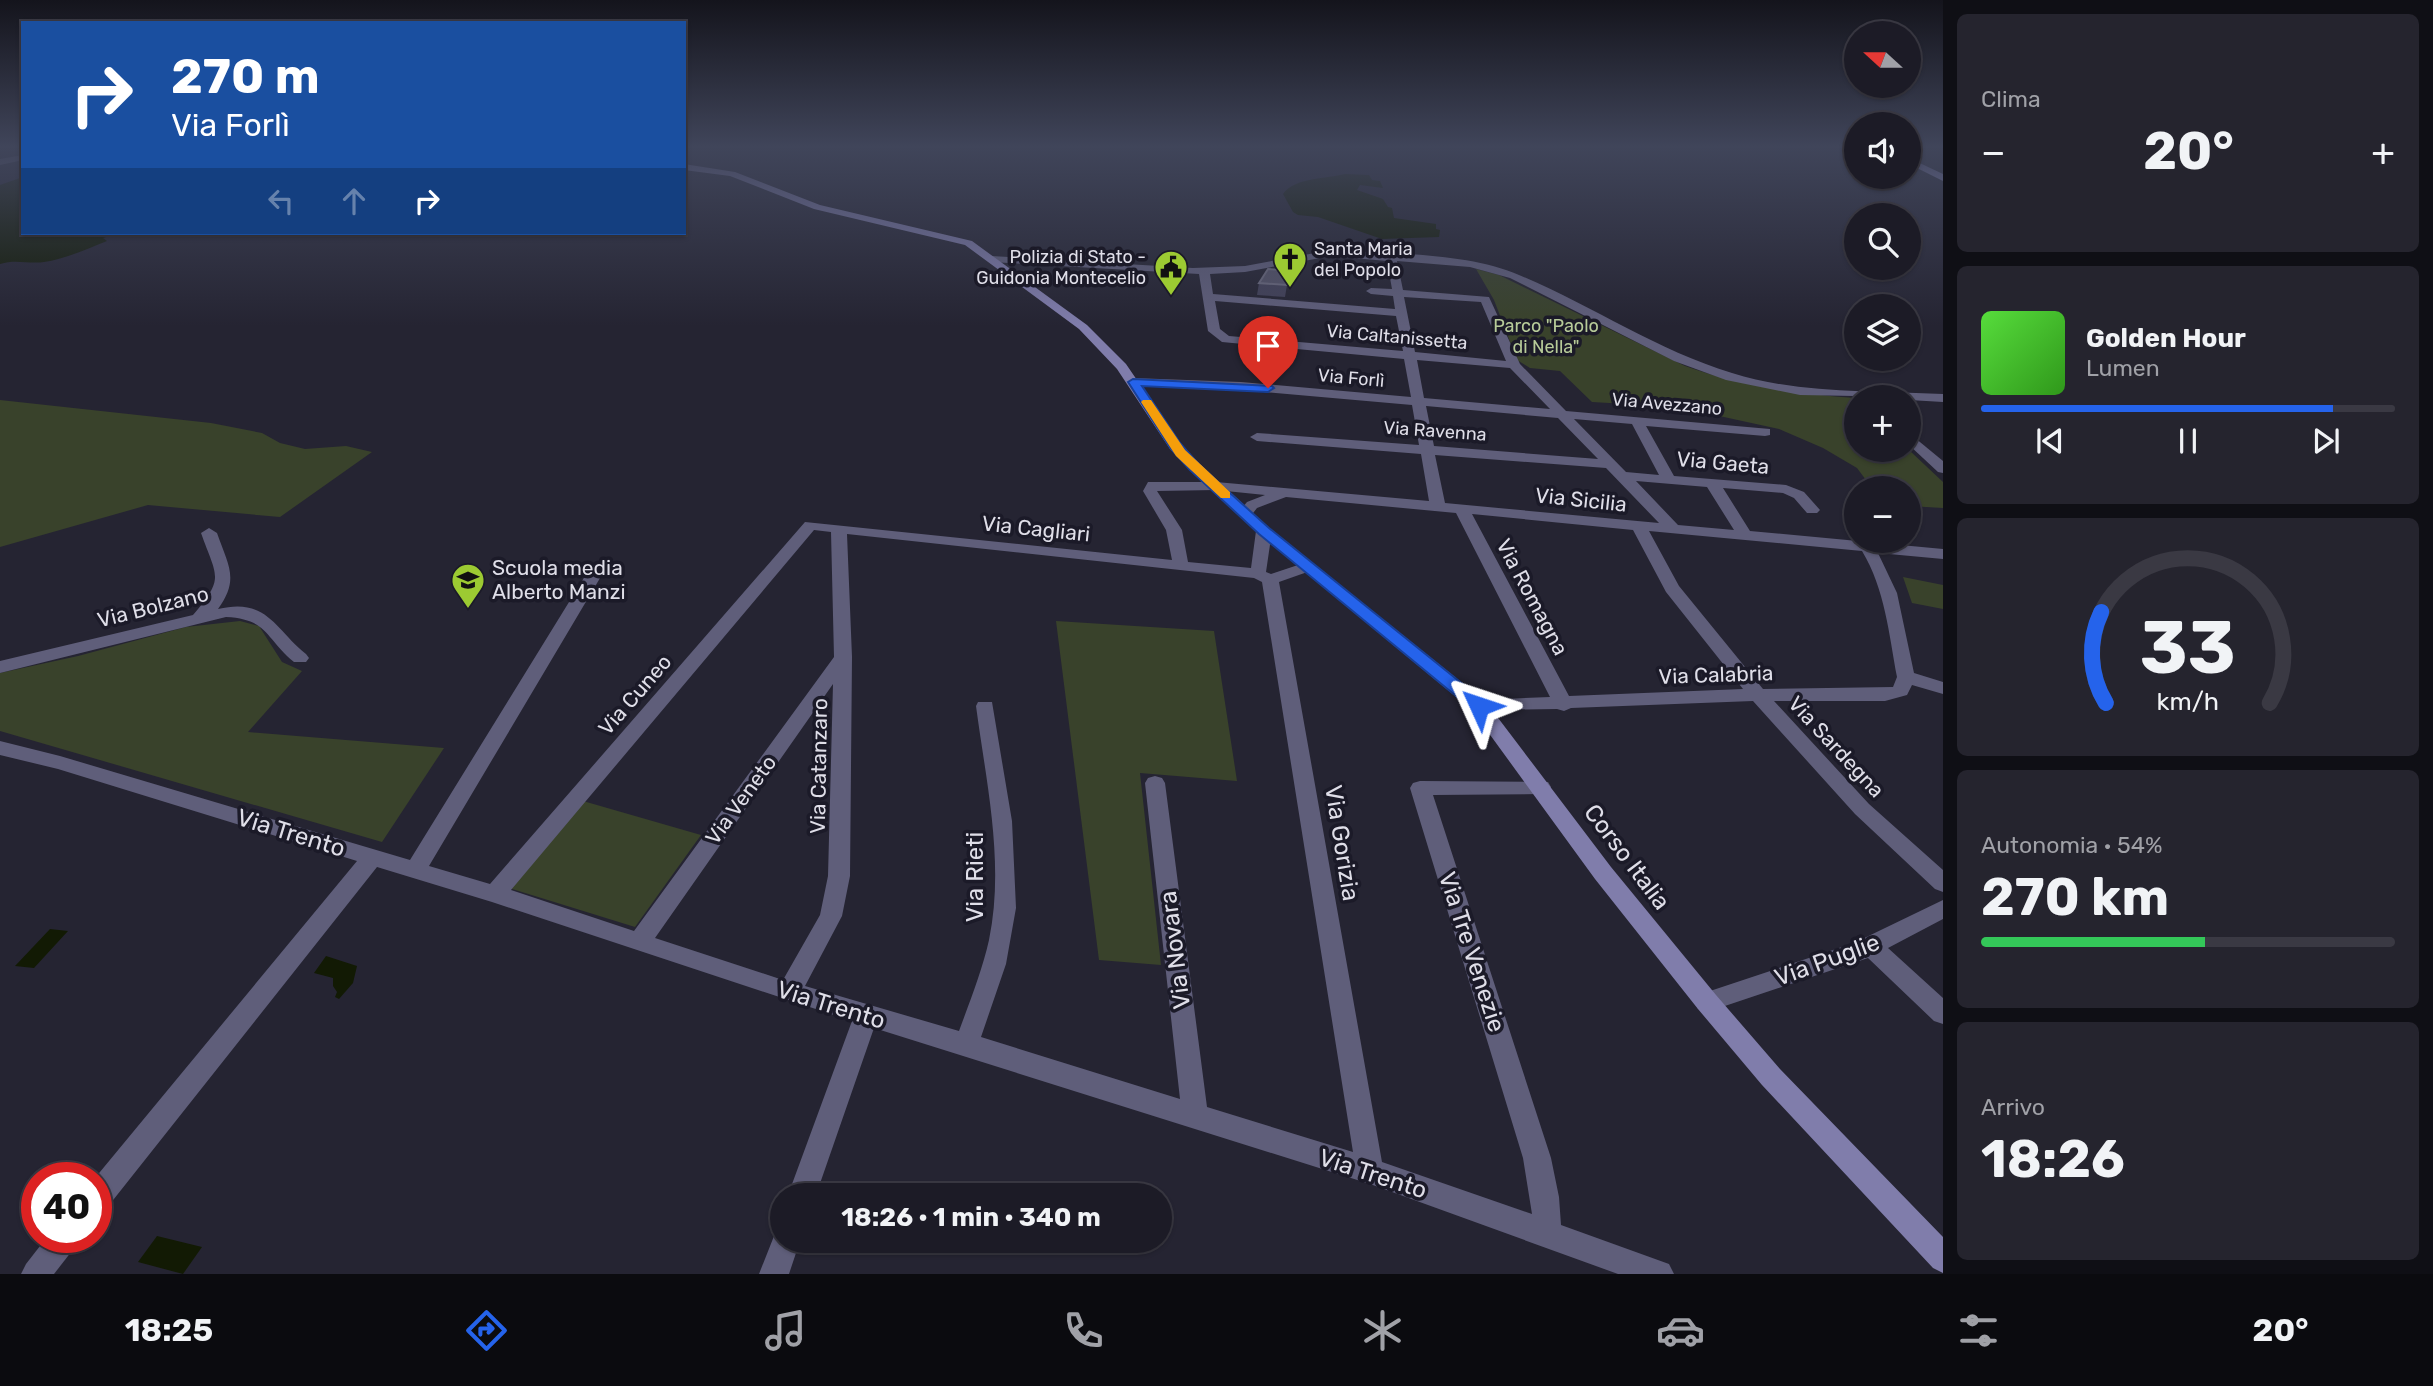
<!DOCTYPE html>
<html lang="it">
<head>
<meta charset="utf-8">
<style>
	body { margin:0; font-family:Rubik,sans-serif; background:#25242e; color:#f1f3f6; height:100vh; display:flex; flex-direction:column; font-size:26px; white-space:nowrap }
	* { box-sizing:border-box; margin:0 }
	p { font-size:23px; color:#a0a1a7 }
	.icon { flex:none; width:38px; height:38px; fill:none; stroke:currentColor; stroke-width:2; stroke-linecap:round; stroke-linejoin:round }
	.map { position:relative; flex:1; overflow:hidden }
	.side { display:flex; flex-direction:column; gap:14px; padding:14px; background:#0f0f15; width:490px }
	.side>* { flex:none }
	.hud { position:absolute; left:21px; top:21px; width:665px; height:214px; border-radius:0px; box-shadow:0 2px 5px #0004,0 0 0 2px #3a3943; background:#1a4fa0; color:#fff; overflow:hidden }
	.needle { width:46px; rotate:291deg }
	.buttons { position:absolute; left:1844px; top:21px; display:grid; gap:14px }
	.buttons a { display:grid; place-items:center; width:77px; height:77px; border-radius:50%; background:#1c1b26; box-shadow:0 2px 5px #0004,0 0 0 2px #3a3943; font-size:35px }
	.speed { position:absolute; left:21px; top:1162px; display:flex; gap:14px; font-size:35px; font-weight:700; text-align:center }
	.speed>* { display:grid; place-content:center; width:91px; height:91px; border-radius:50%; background:#1c1b26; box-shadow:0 2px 5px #0004,0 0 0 2px #3a3943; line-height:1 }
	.speed .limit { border:10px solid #d22; background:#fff; color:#111 }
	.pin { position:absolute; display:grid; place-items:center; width:60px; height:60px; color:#fff; margin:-72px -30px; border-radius:50% 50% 50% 0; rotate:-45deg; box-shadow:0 0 7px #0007 }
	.pin .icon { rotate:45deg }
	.me { position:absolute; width:77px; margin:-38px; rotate:312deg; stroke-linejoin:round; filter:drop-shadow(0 0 5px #0008) }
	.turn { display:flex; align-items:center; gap:24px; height:147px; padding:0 35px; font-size:32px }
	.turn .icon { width:91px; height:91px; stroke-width:2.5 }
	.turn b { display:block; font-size:49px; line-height:60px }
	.lanes { display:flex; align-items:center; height:66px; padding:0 35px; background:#0003; justify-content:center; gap:35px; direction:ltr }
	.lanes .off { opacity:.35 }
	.big { font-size:52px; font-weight:700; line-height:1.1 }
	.side .widget { flex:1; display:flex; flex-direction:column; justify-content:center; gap:10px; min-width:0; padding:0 24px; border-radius:10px; background:#25242e }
	.side .dial { align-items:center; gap:0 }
	.dial svg { height:182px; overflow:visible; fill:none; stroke:#3a3943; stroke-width:7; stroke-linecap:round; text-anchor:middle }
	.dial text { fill:#f1f3f6; stroke:none }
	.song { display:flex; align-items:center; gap:21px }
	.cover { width:84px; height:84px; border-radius:10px; background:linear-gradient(135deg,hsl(110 70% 55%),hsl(110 70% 35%)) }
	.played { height:7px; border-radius:4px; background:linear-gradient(90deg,#2563eb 85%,#3a3943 85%) }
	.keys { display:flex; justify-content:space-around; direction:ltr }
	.heat { display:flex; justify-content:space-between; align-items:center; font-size:38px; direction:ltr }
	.charge { height:10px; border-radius:5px; background:linear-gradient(90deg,#34c759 54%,#3a3943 0) }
	.trip { position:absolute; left:770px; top:1183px; width:402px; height:70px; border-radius:35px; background:#1c1b26; box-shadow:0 2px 5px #0004,0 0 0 2px #3a3943; font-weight:700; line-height:70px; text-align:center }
	.menu { display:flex; height:112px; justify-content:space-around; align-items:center; background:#0b0b0f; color:#a0a1a7 }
	.menu .icon { width:49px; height:49px }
	.menu .on { color:#2563eb }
	.menu b { font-size:32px; color:#f1f3f6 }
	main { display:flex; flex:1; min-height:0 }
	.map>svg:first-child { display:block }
	.green { fill:#39422b }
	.water { fill:#121a04 }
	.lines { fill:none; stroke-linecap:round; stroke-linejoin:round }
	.street { fill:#5f5e7a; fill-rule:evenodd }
	.secondary { fill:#807dab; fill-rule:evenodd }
	.primary { fill:#9995d0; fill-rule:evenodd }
	.wall { fill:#424158 }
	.building { fill:#535267; stroke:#69687c; stroke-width:2 }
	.route { fill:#2563eb; stroke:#184099; stroke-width:2 }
	.slow { fill:#f59e0b }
	.labels { text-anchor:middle; stroke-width:7; stroke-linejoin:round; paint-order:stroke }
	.far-poi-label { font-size:18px; fill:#dfdee8; stroke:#1b1a28; text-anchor:start }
	.far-park-label { font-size:18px; fill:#b7cb99; stroke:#1b1a28 }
	.far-street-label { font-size:18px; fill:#dfdee8; stroke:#1b1a28 }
	.street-label { font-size:21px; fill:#dfdee8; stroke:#1b1a28 }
	.poi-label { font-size:21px; fill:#dfdee8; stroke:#1b1a28; text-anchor:start }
	.near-street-label { font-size:24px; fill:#dfdee8; stroke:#1b1a28 }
</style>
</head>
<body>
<main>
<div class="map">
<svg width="1943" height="1274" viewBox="0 0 1943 1274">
	<rect width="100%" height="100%" fill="#252432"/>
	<g class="green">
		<path d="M1476,269L1499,275L1685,366C1741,386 1796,394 1855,398L1857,450H1909L1943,482V508L1909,506V488H1876L1869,484L1857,468L1823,448L1779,429L1678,407L1592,402L1560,371L1530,368L1517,360L1494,300Z"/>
		<path d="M0,400L211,423L262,433L280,443L305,449L346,446L372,452L280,517L148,505L0,547Z"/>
		<path d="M1903,577L1943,585V609L1912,603Z"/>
		<path d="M240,621L259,626L282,662L302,671L248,732L444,748L382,842L0,731V673L78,656L186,627Z"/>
		<path d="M1056,621L1214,631L1237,781L1140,773L1161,965L1099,960Z"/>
		<path d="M583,801L701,835L635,927L509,888Z"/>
	</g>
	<g class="water">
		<path d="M1345,174L1369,175L1372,180L1380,181L1383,188L1360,185L1357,190L1383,199L1388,207L1392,208L1394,218L1436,224V229L1440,230L1439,237L1382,239L1318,217L1298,215L1293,212L1283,194C1295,177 1327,179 1345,174Z"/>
		<path d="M23,177V233H119L103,238L107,241C87,249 65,259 44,262C29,264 15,259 0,264V185Z"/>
		<path d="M50,929L68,931L34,968L15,966Z"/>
		<path d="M326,956L357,966L353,983L339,999L335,997L337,992L333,986V978L314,973Z"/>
		<path d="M157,1236L202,1247L183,1274L138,1262Z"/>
	</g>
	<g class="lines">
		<g class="street">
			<path d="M23,155V160L0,165V159Z"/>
			<path d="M1331,250C1388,254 1466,252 1519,275C1591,305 1656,350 1732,373C1799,394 1873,391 1943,394V402L1909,400V397L1800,395L1726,380L1674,361L1510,278L1470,267L1397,261L1403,290L1489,297L1520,364L1566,411L1770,429V435L1765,436L1646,426L1674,476L1786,485L1804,492L1820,510L1817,513H1807L1794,498L1783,493L1723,488L1750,531L1943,549V559L1878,553L1897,593L1914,673L1943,682V694L1912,685L1907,695L1885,701H1774L1869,804L1943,870V892L1935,889L1855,814L1753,701L1571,708L1564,711L1557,709L1472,710L1470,706L1472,702L1479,700L1550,697L1456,513L1286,497L1257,508L1250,517L1245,519L1237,514L1247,502L1265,495L1216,490L1157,491L1182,530L1188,562L1251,568L1256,531L1264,526L1272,531L1266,572L1271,574L1307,562L1315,567L1313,570L1279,582L1382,1162L1532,1214L1523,1158L1410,788L1413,783L1420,781L1548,782L1551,787L1548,792L1541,794L1433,795L1551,1158L1559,1197L1561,1225L1669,1264L1674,1274H1618L1370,1184L874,1028L816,1195H788L852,1021L492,902L377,867L106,1209L96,1213L95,1178L357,861L58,769L0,755V741L60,756L410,860L590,568L592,565H604L606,568L429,866L490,884L805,522L1172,560L1166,530L1143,491L1148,482H1216L1429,501L1421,454L1257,441L1250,437L1257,433L1419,445L1412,405L1241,390L1133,386L1127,382L1133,378L1241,382L1411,397L1404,359L1222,342L1208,331L1199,274L991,262L986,259L991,256L1193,268L1245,266ZM1331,256L1387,261L1392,289L1371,288L1366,291L1371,294L1393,296L1395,309L1213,294L1210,274L1245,272ZM1404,297L1481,302L1506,361L1415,352ZM1215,301L1396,316L1403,351L1229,336L1220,329ZM1417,360L1510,368L1550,409L1424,398ZM1426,406L1558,418L1598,459L1434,446ZM1574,419L1632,424L1659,475L1626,472ZM1435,455L1606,468L1659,523L1445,503ZM1636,481L1707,487L1734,530L1678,525ZM1472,514L1633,530L1666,592L1743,689L1569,696ZM814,530L831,532L834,657L634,931L511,890ZM1649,531L1862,551C1885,589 1889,634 1897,677L1893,687L1763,689L1679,586ZM847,534L1254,578L1262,582L1353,1152L1207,1107L1165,783L1162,778L1155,776L1148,778L1145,783L1180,1099L981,1037L1006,964L1016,908L1012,821L992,702H978L976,706C986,782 1005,863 989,940C982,971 970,1001 959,1031L805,986L842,916L850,876L852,657ZM833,684L828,876L820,915L783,980L655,938Z"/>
			<path d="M1909,433L1943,461V473L1938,472L1909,445Z"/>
			<path d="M209,528L217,533C228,565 240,579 218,609C267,597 275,629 306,654L309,658L306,662H294C265,638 268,619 226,617L0,673V661L193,615C225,577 217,578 201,533Z"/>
			<path d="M1943,900V919L1888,948L1943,998V1024L1934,1021L1868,958L1707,1012L1698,1009L1695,1002L1698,995L1854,943Z"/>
			<path d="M782,1228V1241H800L789,1274H759L776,1231Z"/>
			<path d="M47,1237H79L75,1247L54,1274H21L26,1264Z"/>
		</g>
		<path class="secondary" d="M684,164L735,172L820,205L972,241L1087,325L1126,364L1180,443L1200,464L1269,528L1486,702L1611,867L1716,995L1780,1069L1943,1237V1273L1933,1268L1762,1085L1698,1009L1595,879L1472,710L1259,534L1190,470L1170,449L1117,369L1079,329L965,245L814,209L730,176L684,170Z"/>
		<path class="primary" d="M1909,158L1943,174V181L1909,164Z"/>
	</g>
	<path class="wall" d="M1259,283L1287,285L1285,297L1257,295Z"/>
	<path class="building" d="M1268,269L1283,270L1287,285L1259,283Z"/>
	<linearGradient id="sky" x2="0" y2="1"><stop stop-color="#14141c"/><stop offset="0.45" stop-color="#40455a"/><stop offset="1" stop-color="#40455a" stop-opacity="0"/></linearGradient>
	<rect width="1943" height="326" fill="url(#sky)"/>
	<path class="route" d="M1133,379L1272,386L1274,388L1268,392L1142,386L1180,443L1199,465L1269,528L1485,702L1488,706L1485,710H1473L1259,534L1190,470L1171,449L1128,382Z"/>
	<path class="slow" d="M1143,400H1151L1185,450L1230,492V498H1221L1176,456L1141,402Z"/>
	<defs>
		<symbol id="church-pin" viewBox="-11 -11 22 30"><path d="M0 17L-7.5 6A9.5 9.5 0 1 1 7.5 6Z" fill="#9cca32" stroke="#1b1a28"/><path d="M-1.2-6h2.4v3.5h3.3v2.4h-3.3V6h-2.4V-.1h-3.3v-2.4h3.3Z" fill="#111"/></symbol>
		<symbol id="civic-pin" viewBox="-11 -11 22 30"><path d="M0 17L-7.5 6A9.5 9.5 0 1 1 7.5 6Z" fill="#9cca32" stroke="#1b1a28"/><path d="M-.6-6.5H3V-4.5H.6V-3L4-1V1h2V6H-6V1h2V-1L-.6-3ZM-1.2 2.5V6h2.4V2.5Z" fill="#111"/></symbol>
		<symbol id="school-pin" viewBox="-11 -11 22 30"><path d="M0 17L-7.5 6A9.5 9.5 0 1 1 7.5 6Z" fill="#9cca32" stroke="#1b1a28"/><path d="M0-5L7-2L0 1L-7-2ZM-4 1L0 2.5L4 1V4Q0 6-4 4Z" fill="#111"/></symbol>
	</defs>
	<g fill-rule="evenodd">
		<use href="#church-pin" x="1271" y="240" width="38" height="52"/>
		<use href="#civic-pin" x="1152" y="248" width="38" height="52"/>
		<use href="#school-pin" x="449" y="561" width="38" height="52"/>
	</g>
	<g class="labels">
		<g class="far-poi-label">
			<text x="1314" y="255">Santa Maria<tspan x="1314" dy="21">del Popolo</tspan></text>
			<text x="1146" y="263" text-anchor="end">Polizia di Stato -<tspan x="1146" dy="21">Guidonia Montecelio</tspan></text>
		</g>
		<g class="far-park-label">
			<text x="1546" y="332">Parco "Paolo<tspan x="1546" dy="21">di Nella"</tspan></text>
		</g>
		<g class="far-street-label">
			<text transform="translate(1397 337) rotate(5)" y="6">Via Caltanissetta</text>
			<text transform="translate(1351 378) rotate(5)" y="6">Via Forlì</text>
			<text transform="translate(1667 404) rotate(5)" y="6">Via Avezzano</text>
			<text transform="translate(1435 431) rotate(4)" y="6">Via Ravenna</text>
		</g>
		<g class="street-label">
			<text transform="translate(1723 463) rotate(5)" y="7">Via Gaeta</text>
			<text transform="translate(1581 500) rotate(6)" y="7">Via Sicilia</text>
			<text transform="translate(1036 529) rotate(6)" y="7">Via Cagliari</text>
			<text transform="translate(1532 597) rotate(62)" y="7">Via Romagna</text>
			<text transform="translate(153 607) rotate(-14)" y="7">Via Bolzano</text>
			<text transform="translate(1716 675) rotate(-2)" y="7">Via Calabria</text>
			<text transform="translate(635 695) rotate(-49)" y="7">Via Cuneo</text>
			<text transform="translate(1836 747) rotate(47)" y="7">Via Sardegna</text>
			<text transform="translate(819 766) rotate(-89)" y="7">Via Catanzaro</text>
			<text transform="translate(741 800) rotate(-54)" y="7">Via Veneto</text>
		</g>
		<g class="poi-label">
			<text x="492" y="575">Scuola media<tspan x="492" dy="24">Alberto Manzi</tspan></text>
		</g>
		<g class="near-street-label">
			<text transform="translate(291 833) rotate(17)" y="8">Via Trento</text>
			<text transform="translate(1342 843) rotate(81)" y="8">Via Gorizia</text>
			<text transform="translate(1627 857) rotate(53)" y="8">Corso Italia</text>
			<text transform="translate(975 877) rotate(-90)" y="8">Via Rieti</text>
			<text transform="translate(1175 950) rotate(-97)" y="8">Via Novara</text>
			<text transform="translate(1472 952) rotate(72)" y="8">Via Tre Venezie</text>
			<text transform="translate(1827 960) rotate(-20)" y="8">Via Puglie</text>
			<text transform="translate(831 1005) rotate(17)" y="8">Via Trento</text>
			<text transform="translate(1373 1174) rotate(18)" y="8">Via Trento</text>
		</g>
	</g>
</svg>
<div class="buttons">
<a><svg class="needle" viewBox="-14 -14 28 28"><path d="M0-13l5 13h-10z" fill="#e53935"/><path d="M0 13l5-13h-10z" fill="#a0a1a7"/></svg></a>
<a><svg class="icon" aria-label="sound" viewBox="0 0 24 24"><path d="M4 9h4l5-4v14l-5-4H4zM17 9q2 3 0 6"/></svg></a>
<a><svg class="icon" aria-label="search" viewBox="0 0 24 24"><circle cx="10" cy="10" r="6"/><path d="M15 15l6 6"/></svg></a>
<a><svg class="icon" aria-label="layers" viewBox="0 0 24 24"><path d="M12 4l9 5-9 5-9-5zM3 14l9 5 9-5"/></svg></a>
<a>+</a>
<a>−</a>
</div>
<div class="speed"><div class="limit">40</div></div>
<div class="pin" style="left:1268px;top:388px;background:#d93025"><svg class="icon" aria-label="arrive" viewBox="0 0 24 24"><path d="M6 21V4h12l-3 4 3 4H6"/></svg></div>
<svg class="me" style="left:1479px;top:706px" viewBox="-20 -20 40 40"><path d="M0-17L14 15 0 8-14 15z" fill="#2563eb" stroke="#fff" stroke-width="4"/></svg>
<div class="trip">18:26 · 1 min · 340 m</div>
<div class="hud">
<div class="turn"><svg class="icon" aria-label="right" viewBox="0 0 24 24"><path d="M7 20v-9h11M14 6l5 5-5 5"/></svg><div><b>270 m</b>Via Forlì</div></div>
<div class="lanes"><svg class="icon off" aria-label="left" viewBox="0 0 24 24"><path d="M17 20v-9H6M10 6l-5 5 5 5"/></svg><svg class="icon off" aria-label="ahead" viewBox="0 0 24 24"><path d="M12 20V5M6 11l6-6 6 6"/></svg><svg class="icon" aria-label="right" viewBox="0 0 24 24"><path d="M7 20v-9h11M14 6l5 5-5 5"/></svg></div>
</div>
</div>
<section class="side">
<div class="widget"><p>Clima</p>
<div class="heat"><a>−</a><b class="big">20°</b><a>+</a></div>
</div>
<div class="widget">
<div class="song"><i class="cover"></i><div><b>Golden Hour</b><p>Lumen</p></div></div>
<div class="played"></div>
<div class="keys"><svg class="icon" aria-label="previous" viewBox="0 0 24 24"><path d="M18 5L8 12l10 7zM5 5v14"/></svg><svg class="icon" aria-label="pause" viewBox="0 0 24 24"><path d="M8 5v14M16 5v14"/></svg><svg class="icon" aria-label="next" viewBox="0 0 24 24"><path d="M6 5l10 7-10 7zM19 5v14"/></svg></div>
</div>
<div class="widget dial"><svg viewBox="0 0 100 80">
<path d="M14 69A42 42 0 1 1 86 69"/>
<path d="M14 69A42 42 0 0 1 12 29" stroke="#2563eb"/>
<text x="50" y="56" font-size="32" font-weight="700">33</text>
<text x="50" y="72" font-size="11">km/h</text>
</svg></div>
<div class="widget"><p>Autonomia · 54%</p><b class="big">270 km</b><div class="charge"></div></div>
<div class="widget"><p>Arrivo</p><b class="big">18:26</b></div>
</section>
</main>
<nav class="menu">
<b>18:25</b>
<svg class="icon on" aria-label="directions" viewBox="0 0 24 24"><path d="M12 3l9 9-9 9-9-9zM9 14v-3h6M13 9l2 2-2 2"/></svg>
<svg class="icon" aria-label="music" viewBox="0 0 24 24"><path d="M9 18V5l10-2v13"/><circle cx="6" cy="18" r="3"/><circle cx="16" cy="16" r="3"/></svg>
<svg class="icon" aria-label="phone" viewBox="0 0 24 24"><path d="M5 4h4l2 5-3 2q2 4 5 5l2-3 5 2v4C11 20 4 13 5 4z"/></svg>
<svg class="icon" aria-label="climate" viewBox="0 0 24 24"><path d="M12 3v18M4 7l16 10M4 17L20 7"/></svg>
<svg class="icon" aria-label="car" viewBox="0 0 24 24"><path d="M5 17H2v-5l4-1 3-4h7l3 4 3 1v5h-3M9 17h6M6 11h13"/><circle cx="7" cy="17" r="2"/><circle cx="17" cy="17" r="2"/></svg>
<svg class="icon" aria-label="filters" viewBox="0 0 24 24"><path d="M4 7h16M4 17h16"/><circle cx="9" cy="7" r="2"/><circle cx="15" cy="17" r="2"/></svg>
<b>20°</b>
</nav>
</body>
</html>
